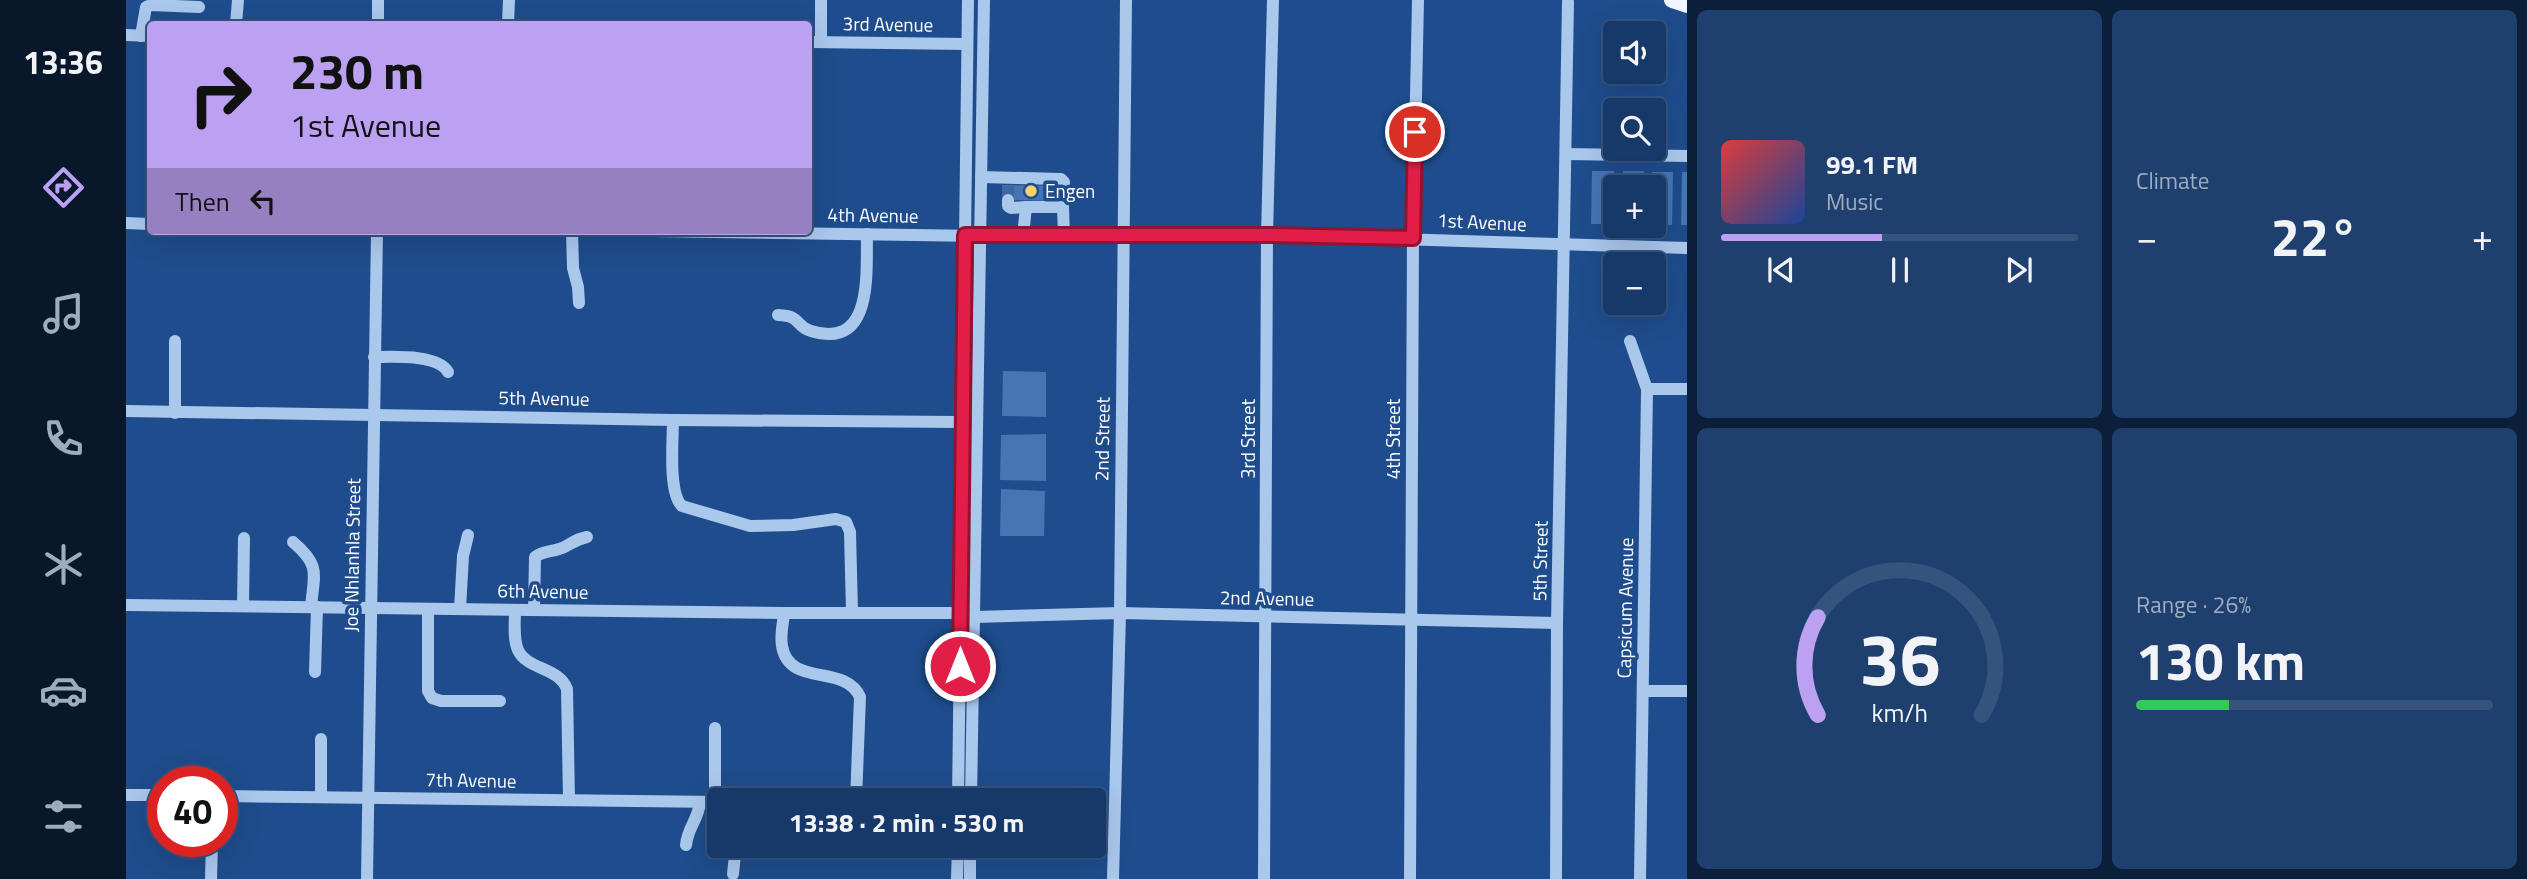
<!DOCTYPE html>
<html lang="en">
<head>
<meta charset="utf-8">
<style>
	body { margin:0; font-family:"Titillium Web",sans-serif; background:#1f406f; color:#f1f3f6; height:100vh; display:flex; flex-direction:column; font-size:26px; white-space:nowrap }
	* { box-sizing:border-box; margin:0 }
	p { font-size:23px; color:#9eacc0 }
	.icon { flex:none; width:38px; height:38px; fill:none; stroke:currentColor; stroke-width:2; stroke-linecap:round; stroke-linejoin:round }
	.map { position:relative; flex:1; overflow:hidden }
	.panel { display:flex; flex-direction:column; gap:10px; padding:10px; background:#0c1f3a; width:840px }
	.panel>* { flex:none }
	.top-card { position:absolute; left:21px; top:21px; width:665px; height:214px; border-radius:7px; box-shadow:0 7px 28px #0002,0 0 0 2px #35537d; background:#bca0f2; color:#111; overflow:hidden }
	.buttons { position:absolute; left:1477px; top:21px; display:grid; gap:14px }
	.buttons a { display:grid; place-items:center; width:63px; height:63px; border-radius:7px; background:#163969; box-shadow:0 7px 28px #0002,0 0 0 2px #35537d; font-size:35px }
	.speed { position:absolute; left:21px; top:766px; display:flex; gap:14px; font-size:35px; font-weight:700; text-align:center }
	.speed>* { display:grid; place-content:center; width:91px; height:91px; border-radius:50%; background:#163969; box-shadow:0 7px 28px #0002,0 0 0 2px #35537d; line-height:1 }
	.speed .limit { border:10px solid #d22; background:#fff; color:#111 }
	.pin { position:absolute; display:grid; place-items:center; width:60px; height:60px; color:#fff; margin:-30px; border:4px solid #fff; border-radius:50%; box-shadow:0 2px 7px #0007 }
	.me { position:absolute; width:77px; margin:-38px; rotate:0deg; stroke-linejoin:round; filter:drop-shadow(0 0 5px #0008) }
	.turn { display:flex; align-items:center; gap:24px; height:147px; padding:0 28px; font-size:32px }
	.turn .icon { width:91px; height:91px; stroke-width:2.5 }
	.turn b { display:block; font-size:49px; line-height:60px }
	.then { display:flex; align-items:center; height:66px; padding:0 28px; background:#0003; gap:14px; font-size:26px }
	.big { font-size:52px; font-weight:700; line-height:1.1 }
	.panel .card { flex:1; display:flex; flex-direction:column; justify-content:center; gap:10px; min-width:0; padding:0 24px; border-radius:10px; background:#1f406f }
	.panel .dial { align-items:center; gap:0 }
	.dial svg { height:182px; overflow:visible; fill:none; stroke:#35537d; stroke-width:7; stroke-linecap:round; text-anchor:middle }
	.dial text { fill:#f1f3f6; stroke:none }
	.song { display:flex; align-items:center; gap:21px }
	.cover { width:84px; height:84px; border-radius:10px; background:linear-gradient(135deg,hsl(0 70% 55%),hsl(220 70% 35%)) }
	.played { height:7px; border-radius:4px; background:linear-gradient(90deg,#bca0f2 45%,#35537d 45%) }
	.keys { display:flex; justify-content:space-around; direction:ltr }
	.heat { display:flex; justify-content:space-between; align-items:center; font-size:38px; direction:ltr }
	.charge { height:10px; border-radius:5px; background:linear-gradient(90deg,#34c759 26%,#35537d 0) }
	.panel .tiles { flex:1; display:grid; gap:10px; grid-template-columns:repeat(2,1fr) }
	.trip { position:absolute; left:581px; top:788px; width:399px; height:70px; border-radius:7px; background:#163969; box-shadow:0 7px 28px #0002,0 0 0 2px #35537d; font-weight:700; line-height:70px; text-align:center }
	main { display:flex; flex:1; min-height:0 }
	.tab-bar { display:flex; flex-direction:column; width:126px; justify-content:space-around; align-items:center; background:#09172a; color:#9eacc0 }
	.tab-bar .icon { width:49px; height:49px }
	.tab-bar .active { color:#bca0f2 }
	.tab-bar b { font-size:32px; color:#f1f3f6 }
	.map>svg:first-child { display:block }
	.building { fill:#4675b4 }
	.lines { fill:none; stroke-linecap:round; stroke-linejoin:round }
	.minor-tunnel { stroke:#40679d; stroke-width:12; stroke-dasharray:12 6; stroke-linecap:butt }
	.minor { stroke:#aac7ec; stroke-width:12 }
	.major { stroke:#f0f5ff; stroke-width:16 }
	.route-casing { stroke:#92132f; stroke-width:18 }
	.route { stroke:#e11d48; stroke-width:12 }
	.poi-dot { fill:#fbd469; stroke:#1e4c8c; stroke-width:2.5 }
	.labels { text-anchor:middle; stroke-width:7; stroke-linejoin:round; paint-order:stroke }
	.street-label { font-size:19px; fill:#fff; stroke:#1e4c8c }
	.poi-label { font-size:19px; fill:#fff; stroke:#1e4c8c; text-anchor:start }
</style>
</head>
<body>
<main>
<nav class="tab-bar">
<b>13:36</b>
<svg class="icon active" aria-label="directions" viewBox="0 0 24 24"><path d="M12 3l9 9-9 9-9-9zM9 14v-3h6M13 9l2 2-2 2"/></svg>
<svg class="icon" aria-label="music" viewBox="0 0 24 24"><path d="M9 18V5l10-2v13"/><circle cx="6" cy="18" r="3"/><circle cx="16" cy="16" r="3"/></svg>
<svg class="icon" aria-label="phone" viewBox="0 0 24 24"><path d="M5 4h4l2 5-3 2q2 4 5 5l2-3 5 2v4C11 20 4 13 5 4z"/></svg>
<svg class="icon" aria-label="climate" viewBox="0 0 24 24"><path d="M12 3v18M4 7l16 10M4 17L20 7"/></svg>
<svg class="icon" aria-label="car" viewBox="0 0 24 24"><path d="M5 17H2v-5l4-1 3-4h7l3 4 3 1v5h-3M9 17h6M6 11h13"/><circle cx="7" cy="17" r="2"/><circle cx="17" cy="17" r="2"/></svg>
<svg class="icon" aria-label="filters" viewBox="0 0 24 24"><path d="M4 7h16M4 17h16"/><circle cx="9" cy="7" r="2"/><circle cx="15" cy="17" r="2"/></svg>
</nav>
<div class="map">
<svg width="1561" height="879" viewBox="0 0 1561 879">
	<rect width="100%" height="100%" fill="#1e4c8c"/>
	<g class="building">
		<path d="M1466,171H1488L1487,224H1465Z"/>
		<path d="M1497,171H1518V187H1496Z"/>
		<path d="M1526,172H1547L1546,225H1528Z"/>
		<path d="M1556,172H1561V225H1555Z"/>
		<path d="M876,185L935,186V201L876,200Z"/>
		<path d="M877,371L920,372V417L876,416Z"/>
		<path d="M920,434V481L874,480L875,435Z"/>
		<path d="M875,489L919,491L918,536H874Z"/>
	</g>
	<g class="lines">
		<path class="minor-tunnel" d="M882,186V200"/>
		<g class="minor">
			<path d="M110,24L112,0"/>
			<path d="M252,24V0"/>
			<path d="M382,24L383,0"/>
			<path d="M0,35L24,36"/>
			<path d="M15,36L20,7L25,5L73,7"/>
			<path d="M682,42L841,44"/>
			<path d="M695,42V0"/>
			<path d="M1441,154L1561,156"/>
			<path d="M855,177L935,179L938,182L937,207"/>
			<path d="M882,200V206L885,208L900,207"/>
			<path d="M0,223L24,224"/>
			<path d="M446,231L447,268L452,287L453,303"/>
			<path d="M528,231L854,236L1141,235L1561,248"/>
			<path d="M897,236L900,207H937L938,236"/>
			<path d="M652,315C677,316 668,326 685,331C748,350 740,273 741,234"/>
			<path d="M1504,341L1521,389L1514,879"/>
			<path d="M248,357C267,357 312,354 322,372"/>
			<path d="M1521,389H1561"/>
			<path d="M0,411L547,420L835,422"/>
			<path d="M49,413V341"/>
			<path d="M547,420C547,440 542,493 556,506L624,526L667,525L710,519L720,522L724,532L726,612"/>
			<path d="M167,542C195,566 188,573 185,607"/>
			<path d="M0,605L658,613H834"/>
			<path d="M117,606L118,538"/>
			<path d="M302,609V691L306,698L315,701H374"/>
			<path d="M334,609L337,556L342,535"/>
			<path d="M389,610C389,622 387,639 392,650C401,670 433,667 441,689L443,800"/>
			<path d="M408,610L409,557C417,551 424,552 433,549C444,546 446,540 461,537"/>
			<path d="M658,613C657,624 654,636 656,646C663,688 719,663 734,697L730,800"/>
			<path d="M849,617L994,613L1431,623"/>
			<path d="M189,672L191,607"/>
			<path d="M1517,691H1561"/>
			<path d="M195,739V797"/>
			<path d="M0,795H37"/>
			<path d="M96,796L593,802"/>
			<path d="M832,800L842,0"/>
			<path d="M845,800L858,0"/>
			<path d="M589,802V728"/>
			<path d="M560,845C562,826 572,821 574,802"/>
			<path d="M607,874L610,845"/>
			<path d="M85,879L86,842"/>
			<path d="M241,879L251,231"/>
			<path d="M831,879L832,845"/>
			<path d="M844,879V845"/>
			<path d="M987,879L994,613L1000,0"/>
			<path d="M1138,879L1141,235L1147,0"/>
			<path d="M1284,879L1287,238L1292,0"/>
			<path d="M1430,879L1431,623L1442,2"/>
		</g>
		<path class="major" d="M1546,0L1561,5"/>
	</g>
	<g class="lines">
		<defs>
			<path id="route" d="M834,666L839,235H1141L1287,238L1289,132"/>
		</defs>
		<use href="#route" class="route-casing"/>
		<use href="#route" class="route"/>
	</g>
	<circle class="poi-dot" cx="905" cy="191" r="7"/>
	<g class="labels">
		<g class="street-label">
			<text transform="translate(762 24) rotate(1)" y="7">3rd Avenue</text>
			<text transform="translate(747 215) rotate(1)" y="7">4th Avenue</text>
			<text transform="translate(1356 222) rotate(3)" y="7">1st Avenue</text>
			<text transform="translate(418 398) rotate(1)" y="7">5th Avenue</text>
			<text transform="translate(976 439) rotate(-89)" y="7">2nd Street</text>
			<text transform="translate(1122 439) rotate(-90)" y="7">3rd Street</text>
			<text transform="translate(1267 439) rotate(-90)" y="7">4th Street</text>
			<text transform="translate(226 555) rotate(-89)" y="7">Joe Nhlanhla Street</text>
			<text transform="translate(1414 561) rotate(-89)" y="7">5th Street</text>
			<text transform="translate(417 591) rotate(1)" y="7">6th Avenue</text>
			<text transform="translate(1141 598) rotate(1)" y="7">2nd Avenue</text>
			<text transform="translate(1499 608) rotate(-89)" y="7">Capsicum Avenue</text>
			<text transform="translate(345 780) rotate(1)" y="7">7th Avenue</text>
		</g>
		<g class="poi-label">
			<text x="919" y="198">Engen</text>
		</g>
	</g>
</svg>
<div class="buttons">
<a><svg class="icon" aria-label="sound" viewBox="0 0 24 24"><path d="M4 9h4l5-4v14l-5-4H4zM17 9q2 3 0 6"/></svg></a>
<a><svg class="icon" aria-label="search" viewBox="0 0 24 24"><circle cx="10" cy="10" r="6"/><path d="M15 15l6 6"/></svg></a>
<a>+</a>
<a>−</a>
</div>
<div class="speed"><div class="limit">40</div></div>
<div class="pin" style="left:1289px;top:132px;background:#d93025"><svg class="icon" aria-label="arrive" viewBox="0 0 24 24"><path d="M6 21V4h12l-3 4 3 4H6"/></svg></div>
<svg class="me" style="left:834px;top:666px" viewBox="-20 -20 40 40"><circle r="17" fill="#e11d48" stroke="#fff" stroke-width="3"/><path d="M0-11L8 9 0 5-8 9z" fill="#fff"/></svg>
<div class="trip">13:38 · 2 min · 530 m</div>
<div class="top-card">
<div class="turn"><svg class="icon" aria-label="right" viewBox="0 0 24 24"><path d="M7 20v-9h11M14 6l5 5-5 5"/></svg><div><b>230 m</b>1st Avenue</div></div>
<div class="then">Then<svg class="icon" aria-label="left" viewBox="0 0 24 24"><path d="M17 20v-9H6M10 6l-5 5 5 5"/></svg></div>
</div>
</div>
<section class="panel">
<div class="tiles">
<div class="card">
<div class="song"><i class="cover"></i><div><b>99.1 FM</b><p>Music</p></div></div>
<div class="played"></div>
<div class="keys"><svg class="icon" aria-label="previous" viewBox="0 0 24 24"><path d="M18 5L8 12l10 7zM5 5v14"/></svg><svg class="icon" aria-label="pause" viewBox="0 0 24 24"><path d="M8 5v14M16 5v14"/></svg><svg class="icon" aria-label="next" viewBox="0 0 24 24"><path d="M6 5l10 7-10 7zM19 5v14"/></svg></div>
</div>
<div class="card"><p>Climate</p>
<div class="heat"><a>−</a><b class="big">22°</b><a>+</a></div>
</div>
<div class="card dial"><svg viewBox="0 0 100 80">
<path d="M14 69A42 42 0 1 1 86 69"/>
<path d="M14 69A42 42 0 0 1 14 26" stroke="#bca0f2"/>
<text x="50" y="56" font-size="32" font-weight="700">36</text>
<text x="50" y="72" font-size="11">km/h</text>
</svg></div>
<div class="card"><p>Range · 26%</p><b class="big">130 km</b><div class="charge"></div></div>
</div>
</section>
</main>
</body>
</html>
